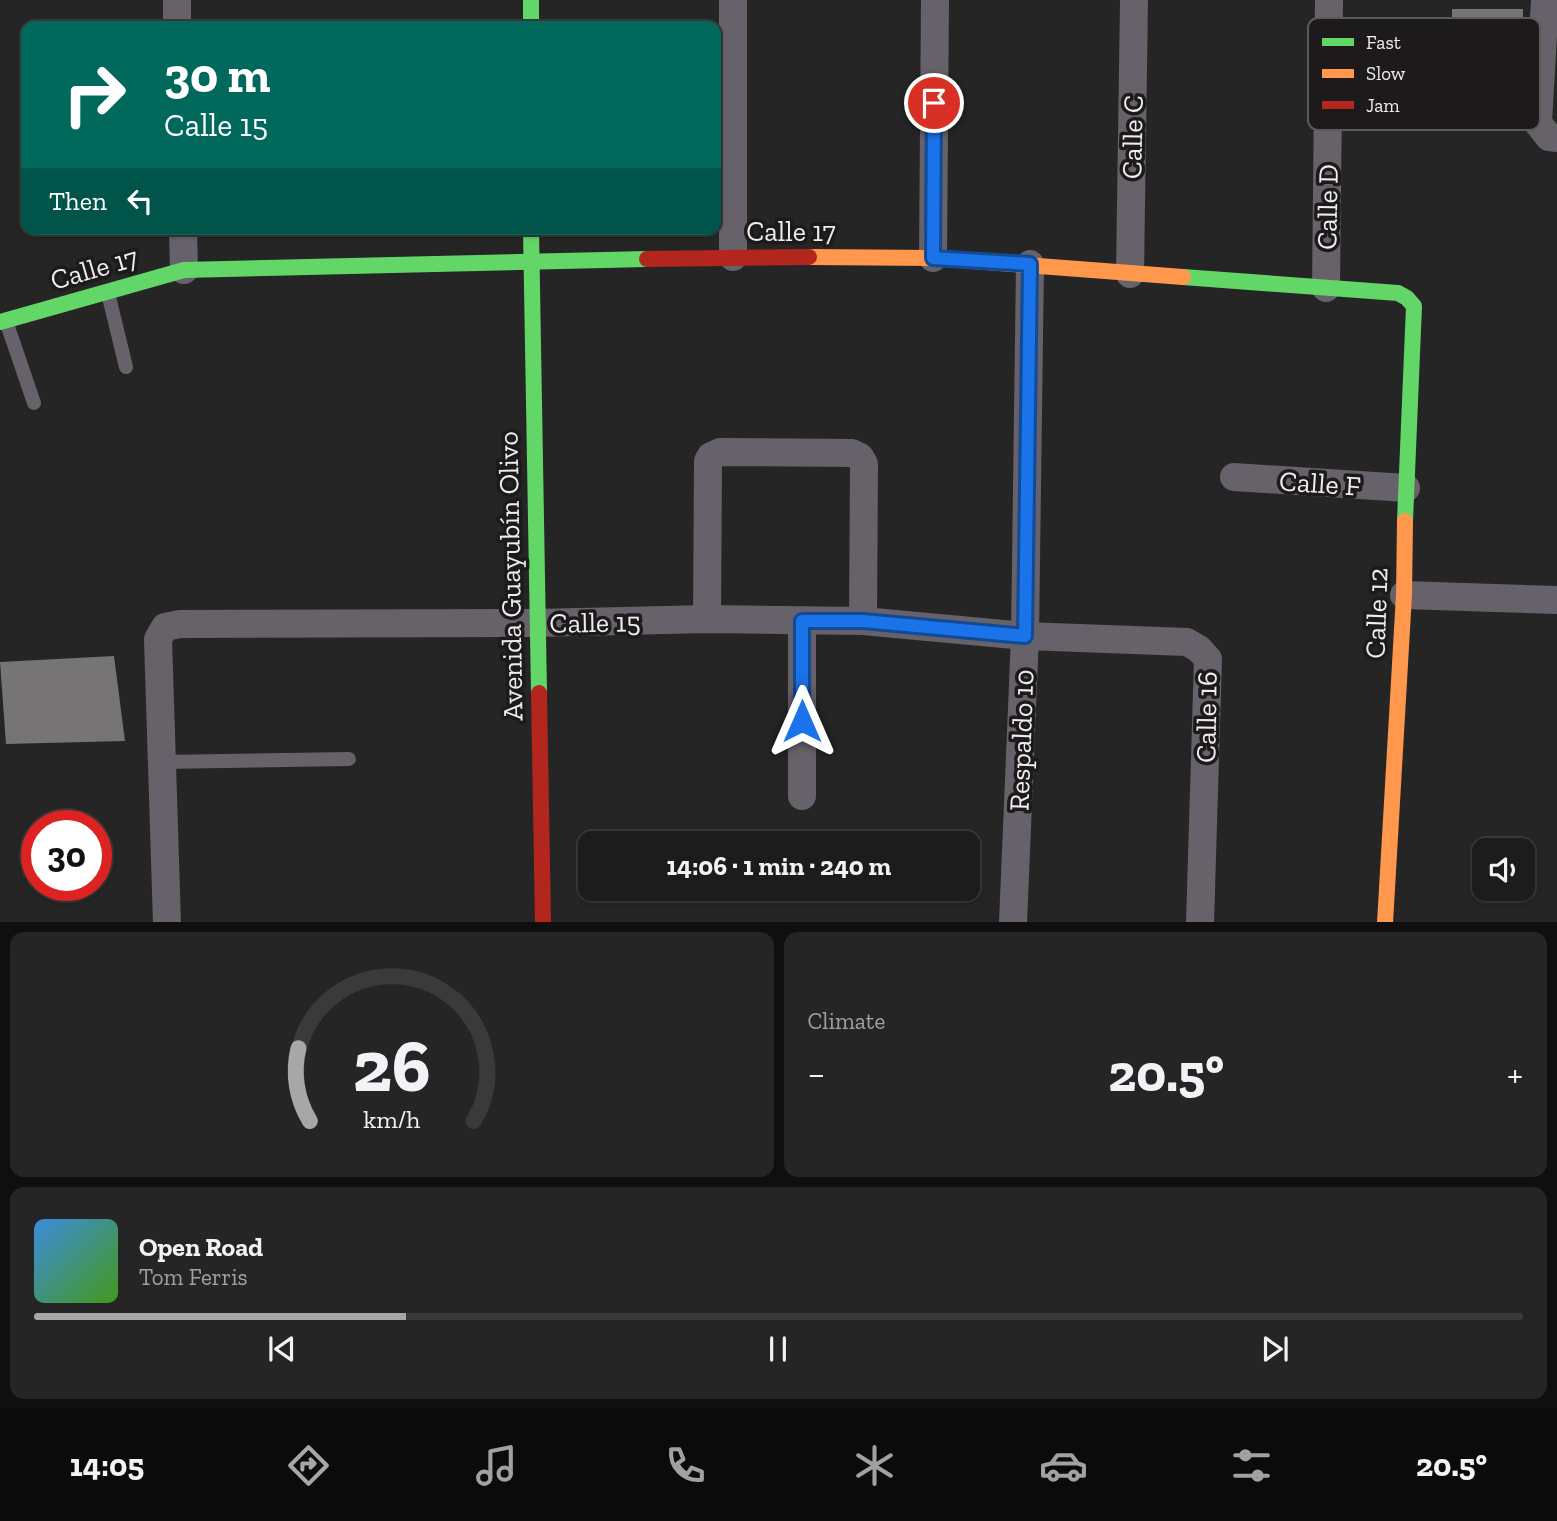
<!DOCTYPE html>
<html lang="en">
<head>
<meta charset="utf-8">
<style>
	body { margin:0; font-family:"Zilla Slab",serif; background:#252525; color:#f1f3f6; height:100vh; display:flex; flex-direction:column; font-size:26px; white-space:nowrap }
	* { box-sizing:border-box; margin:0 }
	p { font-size:23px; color:#a0a1a3 }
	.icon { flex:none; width:38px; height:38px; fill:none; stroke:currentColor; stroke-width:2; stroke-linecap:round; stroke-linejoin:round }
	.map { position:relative; height:922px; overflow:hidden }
	.panel { display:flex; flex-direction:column; gap:10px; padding:10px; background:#0f0f0f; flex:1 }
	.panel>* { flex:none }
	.top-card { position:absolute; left:21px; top:21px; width:700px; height:214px; border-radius:14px; box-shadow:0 2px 5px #0004,0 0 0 2px #3a3a3b; background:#00695c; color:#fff; overflow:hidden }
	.controls { position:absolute; left:1472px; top:838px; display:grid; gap:14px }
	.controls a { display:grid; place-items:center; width:63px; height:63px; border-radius:14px; background:#1c1c1c; box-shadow:0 2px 5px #0004,0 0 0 2px #3a3a3b; font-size:35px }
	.speed { position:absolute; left:21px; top:810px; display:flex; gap:14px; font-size:35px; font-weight:700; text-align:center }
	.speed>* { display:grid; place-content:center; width:91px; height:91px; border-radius:50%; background:#1c1c1c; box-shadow:0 2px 5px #0004,0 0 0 2px #3a3a3b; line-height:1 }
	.speed .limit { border:10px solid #d22; background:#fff; color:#111 }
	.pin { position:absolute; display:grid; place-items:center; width:60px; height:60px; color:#fff; margin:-30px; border:4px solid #fff; border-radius:50%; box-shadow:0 2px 7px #0007 }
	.me { position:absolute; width:77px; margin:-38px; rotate:0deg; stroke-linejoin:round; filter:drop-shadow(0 0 5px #0008) }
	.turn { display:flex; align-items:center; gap:24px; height:147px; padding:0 28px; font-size:32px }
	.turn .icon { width:91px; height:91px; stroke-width:2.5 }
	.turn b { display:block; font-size:49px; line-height:60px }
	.then { display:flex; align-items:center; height:66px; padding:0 28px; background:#0003; gap:14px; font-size:26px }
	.big { font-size:52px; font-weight:700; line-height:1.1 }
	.panel .tile { flex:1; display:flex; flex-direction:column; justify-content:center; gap:10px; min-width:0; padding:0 24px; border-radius:14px; background:#252525 }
	.panel .dial { align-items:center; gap:0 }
	.dial svg { height:182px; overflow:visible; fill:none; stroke:#3a3a3b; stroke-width:7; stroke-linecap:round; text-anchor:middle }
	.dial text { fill:#f1f3f6; stroke:none }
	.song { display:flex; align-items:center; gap:21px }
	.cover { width:84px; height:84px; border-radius:10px; background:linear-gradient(135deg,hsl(210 70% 55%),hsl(100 70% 35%)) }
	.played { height:7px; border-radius:4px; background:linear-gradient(90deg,#a8a6a8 25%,#3a3a3b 25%) }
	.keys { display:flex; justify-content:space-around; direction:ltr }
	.heat { display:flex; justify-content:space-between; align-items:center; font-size:38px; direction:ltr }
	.panel .tiles { flex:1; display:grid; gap:10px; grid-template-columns:1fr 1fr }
	.tile:last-child { grid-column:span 2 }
	.trip { position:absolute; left:578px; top:831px; width:402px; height:70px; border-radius:14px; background:#1c1c1c; box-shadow:0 2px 5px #0004,0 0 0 2px #3a3a3b; font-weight:700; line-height:70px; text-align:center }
	.menu { display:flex; height:112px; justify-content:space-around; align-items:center; background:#0b0b0b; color:#a0a1a3 }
	.menu .icon { width:49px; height:49px }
	.menu .selected { color:#a8a6a8 }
	.menu b { font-size:32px; color:#f1f3f6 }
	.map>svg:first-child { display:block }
	.building { fill:#767475 }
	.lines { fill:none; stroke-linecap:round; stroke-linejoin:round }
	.lane { stroke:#676169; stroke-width:14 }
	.street { stroke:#676169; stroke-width:28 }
	.fast { stroke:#63d668; stroke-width:16 }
	.slow { stroke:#ff974d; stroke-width:16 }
	.jam { stroke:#b3261e; stroke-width:16 }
	.route-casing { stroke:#114b97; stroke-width:18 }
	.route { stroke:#1a73e8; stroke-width:12 }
	.labels { text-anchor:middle; stroke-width:7; stroke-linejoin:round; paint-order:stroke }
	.street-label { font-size:28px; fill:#eeecee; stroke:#1d1a1c }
	.key { fill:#1d1a1c; stroke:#5c595b; stroke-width:2 }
	.key-label { font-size:19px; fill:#eeecee }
</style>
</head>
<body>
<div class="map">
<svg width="1557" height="923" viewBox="0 0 1557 923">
	<rect width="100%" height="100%" fill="#262526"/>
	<g class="building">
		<rect x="1452" y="9" width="71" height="40"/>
		<path d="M114,656L125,741L6,744L0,662Z"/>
	</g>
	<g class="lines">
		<g class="lane">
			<path d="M108,293L126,367"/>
			<path d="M6,321L34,403"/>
			<path d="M162,762L349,759"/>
		</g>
		<g class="street">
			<path d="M177,0V26"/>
			<path d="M1545,0L1538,123L1549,137L1557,138"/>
			<path d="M183,229L184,270"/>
			<path d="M733,257V0"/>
			<path d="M933,258L935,0"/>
			<path d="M1130,274L1134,0"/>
			<path d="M1326,288L1329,0"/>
			<path d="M1234,477L1406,488"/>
			<path d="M1404,595L1557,600"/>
			<path d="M707,619L708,461L711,456L720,452L852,453L860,457L864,464L863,621"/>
			<path d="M802,621V796"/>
			<path d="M167,923L158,639L165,627L180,624L537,623L707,619L863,621L1025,636L1187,642L1199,649L1208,659L1200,923"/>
			<path d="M1013,923L1025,636L1030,264"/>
		</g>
		<g class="fast">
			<path d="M531,0V26"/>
			<path d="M531,229L539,693"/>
			<path d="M1183,277L1398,293L1407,298L1414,306L1405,521"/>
			<path d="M0,322L184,270L647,259"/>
		</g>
		<g class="slow">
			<path d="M809,257L933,258L1183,277"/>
			<path d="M1385,923L1404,595L1405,521"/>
		</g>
		<g class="jam">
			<path d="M647,259L809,257"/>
			<path d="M539,693L543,923"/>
		</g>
	</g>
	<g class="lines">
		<defs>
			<path id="route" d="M802,721V621H863L1025,636L1030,264L933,258L934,103"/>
		</defs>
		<use href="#route" class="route-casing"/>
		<use href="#route" class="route"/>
	</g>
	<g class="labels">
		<g class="street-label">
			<text transform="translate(1132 137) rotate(-89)" y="10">Calle C</text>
			<text transform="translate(1327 207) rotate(-89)" y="10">Calle D</text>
			<text x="791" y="241">Calle 17</text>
			<text transform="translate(94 268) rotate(-16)" y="10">Calle 17</text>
			<text transform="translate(1320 483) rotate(4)" y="10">Calle F</text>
			<text transform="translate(510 576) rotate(-91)" y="10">Avenida Guayubín Olivo</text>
			<text transform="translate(1376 613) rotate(-88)" y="10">Calle 12</text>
			<text transform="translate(595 622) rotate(-1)" y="10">Calle 15</text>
			<text transform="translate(1206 717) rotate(-89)" y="10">Calle 16</text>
			<text transform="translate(1021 740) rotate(-88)" y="10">Respaldo 10</text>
		</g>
	</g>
	<rect x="1308" y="18" width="232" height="112" rx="10" class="key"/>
	<rect x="1322" y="38" width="32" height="8" fill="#63d668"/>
	<rect x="1322" y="69" width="32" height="9" fill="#ff974d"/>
	<rect x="1322" y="101" width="32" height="8" fill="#b3261e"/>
	<g class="key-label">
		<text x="1366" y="49">Fast</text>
		<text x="1366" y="80">Slow</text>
		<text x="1366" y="112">Jam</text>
	</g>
</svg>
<div class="controls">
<a><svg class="icon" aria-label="sound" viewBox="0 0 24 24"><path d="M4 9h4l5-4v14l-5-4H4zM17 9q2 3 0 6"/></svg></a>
</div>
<div class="speed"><div class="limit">30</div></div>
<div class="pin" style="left:934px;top:103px;background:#d93025"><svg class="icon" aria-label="arrive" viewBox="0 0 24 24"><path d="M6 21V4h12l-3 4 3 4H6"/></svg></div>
<svg class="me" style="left:802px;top:721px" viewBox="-20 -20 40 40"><path d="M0-17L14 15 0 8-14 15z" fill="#1a73e8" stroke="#fff" stroke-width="4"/></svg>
<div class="trip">14:06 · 1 min · 240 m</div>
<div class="top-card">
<div class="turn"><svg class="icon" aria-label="right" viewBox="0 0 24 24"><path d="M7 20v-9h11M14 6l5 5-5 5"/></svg><div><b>30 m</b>Calle 15</div></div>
<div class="then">Then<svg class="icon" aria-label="left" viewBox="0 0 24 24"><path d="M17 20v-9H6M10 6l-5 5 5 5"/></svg></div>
</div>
</div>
<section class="panel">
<div class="tiles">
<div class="tile dial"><svg viewBox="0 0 100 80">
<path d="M14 69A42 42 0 1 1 86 69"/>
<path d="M14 69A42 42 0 0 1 9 37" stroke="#a8a6a8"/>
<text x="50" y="56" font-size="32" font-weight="700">26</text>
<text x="50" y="72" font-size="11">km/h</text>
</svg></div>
<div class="tile"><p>Climate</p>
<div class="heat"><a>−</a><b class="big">20.5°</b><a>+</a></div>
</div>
<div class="tile">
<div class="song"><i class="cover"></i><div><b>Open Road</b><p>Tom Ferris</p></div></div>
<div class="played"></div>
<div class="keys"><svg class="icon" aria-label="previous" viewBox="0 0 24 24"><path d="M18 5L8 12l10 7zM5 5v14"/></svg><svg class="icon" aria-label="pause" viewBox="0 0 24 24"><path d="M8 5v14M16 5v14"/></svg><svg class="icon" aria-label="next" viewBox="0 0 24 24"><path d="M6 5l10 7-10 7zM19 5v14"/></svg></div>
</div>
</div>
</section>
<nav class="menu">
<b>14:05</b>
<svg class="icon selected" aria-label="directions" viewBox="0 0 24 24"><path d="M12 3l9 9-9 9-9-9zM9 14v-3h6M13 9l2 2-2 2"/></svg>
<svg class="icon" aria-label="music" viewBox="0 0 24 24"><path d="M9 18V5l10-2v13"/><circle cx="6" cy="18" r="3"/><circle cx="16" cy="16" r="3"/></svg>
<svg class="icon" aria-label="phone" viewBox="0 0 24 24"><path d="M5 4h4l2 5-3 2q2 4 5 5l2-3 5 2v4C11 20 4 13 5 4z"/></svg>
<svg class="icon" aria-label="climate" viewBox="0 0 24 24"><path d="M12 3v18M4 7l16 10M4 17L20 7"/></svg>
<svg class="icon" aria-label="car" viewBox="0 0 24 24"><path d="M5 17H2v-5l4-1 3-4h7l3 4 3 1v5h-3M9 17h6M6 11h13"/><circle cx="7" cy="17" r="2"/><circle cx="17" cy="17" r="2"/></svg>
<svg class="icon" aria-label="filters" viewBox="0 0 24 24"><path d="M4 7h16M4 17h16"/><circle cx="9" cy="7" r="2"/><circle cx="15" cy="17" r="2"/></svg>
<b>20.5°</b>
</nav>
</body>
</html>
